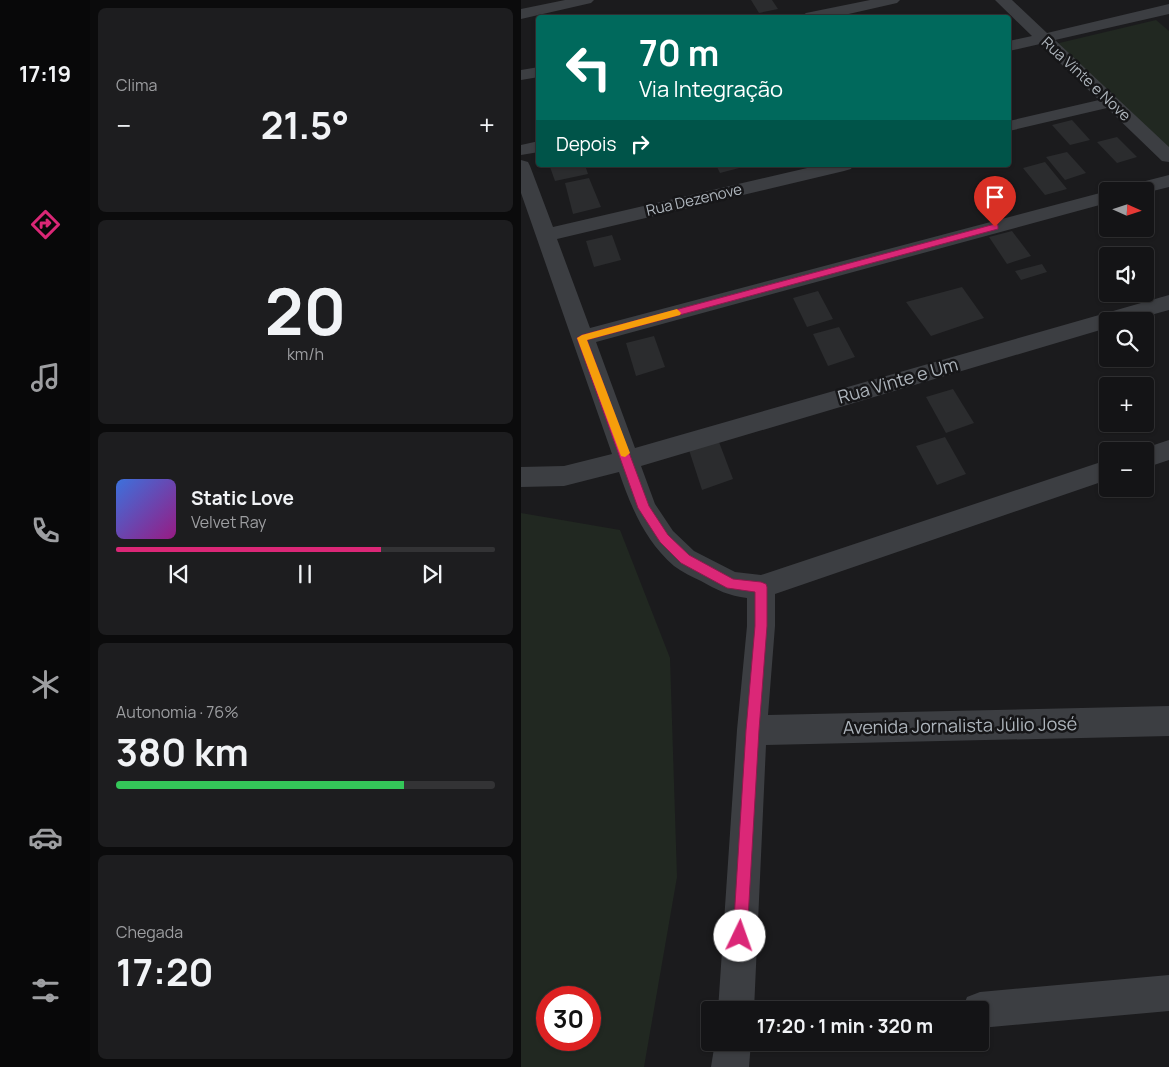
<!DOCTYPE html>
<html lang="pt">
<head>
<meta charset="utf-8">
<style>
	body { margin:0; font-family:Manrope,sans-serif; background:#1d1d1f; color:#f1f3f6; height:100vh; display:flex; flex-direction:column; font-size:19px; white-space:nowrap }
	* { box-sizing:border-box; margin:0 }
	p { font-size:16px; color:#9d9ea1 }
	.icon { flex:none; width:28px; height:28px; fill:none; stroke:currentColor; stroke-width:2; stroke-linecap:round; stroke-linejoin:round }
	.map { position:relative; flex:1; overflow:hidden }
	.panel { display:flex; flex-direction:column; gap:8px; padding:8px; background:#0b0b0c; width:431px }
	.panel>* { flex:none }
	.guide { position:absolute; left:15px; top:15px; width:475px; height:152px; border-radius:5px; box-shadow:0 1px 4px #0004,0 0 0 1px #333335; background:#00695c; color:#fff; overflow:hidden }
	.needle { width:32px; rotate:93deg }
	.controls { position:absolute; left:578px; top:182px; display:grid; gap:10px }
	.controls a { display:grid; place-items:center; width:55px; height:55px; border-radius:5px; background:#141416; box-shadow:0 1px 4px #0004,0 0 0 1px #333335; font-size:25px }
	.speed { position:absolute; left:15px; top:986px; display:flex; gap:10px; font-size:25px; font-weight:700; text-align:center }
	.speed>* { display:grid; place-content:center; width:65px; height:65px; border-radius:50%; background:#141416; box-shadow:0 1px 4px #0004,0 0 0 1px #333335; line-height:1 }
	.speed .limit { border:8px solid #d22; background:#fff; color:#111 }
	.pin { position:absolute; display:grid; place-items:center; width:42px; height:42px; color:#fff; margin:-51px -21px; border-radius:50% 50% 50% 0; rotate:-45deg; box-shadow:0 0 5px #0007 }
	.pin .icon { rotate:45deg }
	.me { position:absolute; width:55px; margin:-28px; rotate:3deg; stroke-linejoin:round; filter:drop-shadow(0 0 4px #0008) }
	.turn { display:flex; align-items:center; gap:18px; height:105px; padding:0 20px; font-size:22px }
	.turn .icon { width:65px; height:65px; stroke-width:2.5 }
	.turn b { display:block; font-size:35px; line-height:42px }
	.then { display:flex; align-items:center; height:48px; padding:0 20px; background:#0003; gap:10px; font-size:19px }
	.big { font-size:38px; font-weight:700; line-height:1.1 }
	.panel .tile { flex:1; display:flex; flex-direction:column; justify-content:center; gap:8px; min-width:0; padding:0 18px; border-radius:8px; background:#1d1d1f }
	.panel .dial { align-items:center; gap:0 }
	.dial b { font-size:65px; line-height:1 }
	.song { display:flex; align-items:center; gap:15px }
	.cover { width:60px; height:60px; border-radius:8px; background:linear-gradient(135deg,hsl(220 70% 55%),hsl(310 70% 35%)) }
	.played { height:5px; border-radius:2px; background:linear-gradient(90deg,#db2777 70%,#333335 70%) }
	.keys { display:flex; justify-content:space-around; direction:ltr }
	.heat { display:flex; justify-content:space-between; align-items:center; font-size:28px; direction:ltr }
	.charge { height:8px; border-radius:4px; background:linear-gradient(90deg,#34c759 76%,#333335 0) }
	.trip { position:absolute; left:180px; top:1001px; width:288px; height:50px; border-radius:5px; background:#141416; box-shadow:0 1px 4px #0004,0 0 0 1px #333335; font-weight:700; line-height:50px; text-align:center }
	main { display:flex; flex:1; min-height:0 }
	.dock { display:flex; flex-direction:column; width:90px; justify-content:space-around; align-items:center; background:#080809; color:#9d9ea1 }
	.dock .icon { width:35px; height:35px }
	.dock .selected { color:#db2777 }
	.dock b { font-size:22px; color:#f1f3f6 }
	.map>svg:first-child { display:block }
	.green { fill:#212821; fill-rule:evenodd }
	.building { fill:#2b2c2e }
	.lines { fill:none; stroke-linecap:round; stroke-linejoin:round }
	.minor { fill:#3c3e42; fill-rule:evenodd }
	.route { fill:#db2777; stroke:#8e194d }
	.slow { fill:#f59e0b }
	.labels { text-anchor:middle; stroke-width:5; stroke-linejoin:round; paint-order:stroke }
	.far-street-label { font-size:15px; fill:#aeb5bc; stroke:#161618 }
	.street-label { font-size:18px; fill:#aeb5bc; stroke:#161618 }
</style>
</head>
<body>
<main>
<nav class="dock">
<b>17:19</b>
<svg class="icon selected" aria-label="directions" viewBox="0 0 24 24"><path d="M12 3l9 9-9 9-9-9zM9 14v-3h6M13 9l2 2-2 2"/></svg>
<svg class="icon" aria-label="music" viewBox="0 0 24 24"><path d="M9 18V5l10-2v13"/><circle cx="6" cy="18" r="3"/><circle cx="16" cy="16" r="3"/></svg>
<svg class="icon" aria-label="phone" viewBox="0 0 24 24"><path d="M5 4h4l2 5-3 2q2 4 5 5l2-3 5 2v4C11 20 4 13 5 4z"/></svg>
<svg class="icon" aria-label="climate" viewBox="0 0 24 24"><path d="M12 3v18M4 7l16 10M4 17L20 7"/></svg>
<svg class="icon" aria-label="car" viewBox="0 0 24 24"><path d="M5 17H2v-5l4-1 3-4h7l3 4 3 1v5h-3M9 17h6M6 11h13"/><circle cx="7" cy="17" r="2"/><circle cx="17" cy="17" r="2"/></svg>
<svg class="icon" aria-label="filters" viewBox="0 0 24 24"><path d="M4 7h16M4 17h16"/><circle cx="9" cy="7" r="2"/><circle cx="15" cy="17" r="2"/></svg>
</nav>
<section class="panel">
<div class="tile"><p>Clima</p>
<div class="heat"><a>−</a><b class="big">21.5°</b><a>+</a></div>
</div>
<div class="tile dial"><b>20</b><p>km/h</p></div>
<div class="tile">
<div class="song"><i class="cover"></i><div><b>Static Love</b><p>Velvet Ray</p></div></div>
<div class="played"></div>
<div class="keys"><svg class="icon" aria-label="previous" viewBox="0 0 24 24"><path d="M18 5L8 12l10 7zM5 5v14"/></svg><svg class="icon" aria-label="pause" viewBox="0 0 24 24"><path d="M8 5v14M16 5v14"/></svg><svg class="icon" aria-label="next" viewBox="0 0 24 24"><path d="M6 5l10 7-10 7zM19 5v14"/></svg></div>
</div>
<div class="tile"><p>Autonomia · 76%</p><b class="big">380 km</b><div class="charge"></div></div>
<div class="tile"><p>Chegada</p><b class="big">17:20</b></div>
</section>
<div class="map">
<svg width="648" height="1067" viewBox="0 0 648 1067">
	<rect width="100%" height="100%" fill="#1b1b1d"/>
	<g class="green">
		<path d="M635,20L648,31V151L534,44Z"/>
		<path d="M0,513L99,530L149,658L156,877L123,1067H0ZM26,998H69V1040H26Z"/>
	</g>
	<g class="building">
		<path d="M230,0H251L257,9L238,13Z"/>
		<path d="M551,120L569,140L549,145L531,125Z"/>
		<path d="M596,137L616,157L596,163L576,142Z"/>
		<path d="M546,152L565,173L544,180L525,157Z"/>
		<path d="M524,162L546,189L524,195L502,168Z"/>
		<path d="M39,165H64L67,174L34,181L29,167Z"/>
		<path d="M195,165H221L222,167L199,173Z"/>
		<path d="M68,178L80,207L52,214L44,183Z"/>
		<path d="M491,231L510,256L486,264L468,237Z"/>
		<path d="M91,235L100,260L73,267L65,241Z"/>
		<path d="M521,264L526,272L500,280L494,271Z"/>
		<path d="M441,287L463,318L410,336L385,302Z"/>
		<path d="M297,291L312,319L286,327L272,298Z"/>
		<path d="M318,327L334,357L307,366L292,334Z"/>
		<path d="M133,336L144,367L115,376L105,343Z"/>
		<path d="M432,389L453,423L425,433L405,397Z"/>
		<path d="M424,437L445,474L416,485L395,446Z"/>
		<path d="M198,442L212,479L181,490L168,450Z"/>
	</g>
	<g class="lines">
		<g class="minor">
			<path d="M44,0H73L70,3L0,19V9Z"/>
			<path d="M349,0H379L376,3L310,18H278L285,13Z"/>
			<path d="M474,0H491L526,33L648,4V14L534,40L648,147V162L641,161L586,108L488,131V121L578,100L519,44L488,51V41L511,36Z"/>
			<path d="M18,67V77L0,80V70Z"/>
			<path d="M18,141V152L0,155V145Z"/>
			<path d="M0,160L7,162L9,166L32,227L299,165H332L330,169L323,171L36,239L69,328L579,193L586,191H587L586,203L75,342L114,448L648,295V310L608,321H586V328L120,466L134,504L152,531L173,551L214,572L240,575L586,460V480L254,594V626L247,715L648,706V736L245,745L233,1010H197L216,730L226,626V598C208,596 196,590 180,581C171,577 161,572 153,566C124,541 110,507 98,472L43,486L0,487V467L43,466L91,454L0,193Z"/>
			<path d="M648,175V187L624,193V191H598L601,187Z"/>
			<path d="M648,440V460L624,468V451H615Z"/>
			<path d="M648,975V1011L459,1028V1010H441L446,997L459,992Z"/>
			<path d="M194,1042H230L228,1067H190Z"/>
		</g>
	</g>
	<path class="route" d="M474,224L477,225V229L66,340L128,506L147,535L168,555L212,579L240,582L245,584L246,587V626L238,730L226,936L224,941L219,943L214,941L212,936L225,730L234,626V592L206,588L160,563L139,542L117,508L56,338L61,335Z"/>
	<path class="slow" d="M156,309L160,313L159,315L66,340L109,453L104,457L100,456L56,338L61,335Z"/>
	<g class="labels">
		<g class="far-street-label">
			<text transform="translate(565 79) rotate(43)" y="5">Rua Vinte e Nove</text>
			<text transform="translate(173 200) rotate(-13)" y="5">Rua Dezenove</text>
		</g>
		<g class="street-label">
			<text transform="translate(377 381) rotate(-16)" y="6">Rua Vinte e Um</text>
			<text transform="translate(439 726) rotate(-1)" y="6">Avenida Jornalista Júlio José</text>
		</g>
	</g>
</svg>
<div class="controls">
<a><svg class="needle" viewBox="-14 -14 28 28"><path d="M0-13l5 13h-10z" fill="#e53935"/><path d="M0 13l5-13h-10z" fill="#9d9ea1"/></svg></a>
<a><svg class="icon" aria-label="sound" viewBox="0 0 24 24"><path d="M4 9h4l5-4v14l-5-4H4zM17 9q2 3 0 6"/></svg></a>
<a><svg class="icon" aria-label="search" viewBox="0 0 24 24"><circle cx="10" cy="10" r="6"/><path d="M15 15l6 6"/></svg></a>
<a>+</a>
<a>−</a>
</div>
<div class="speed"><div class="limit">30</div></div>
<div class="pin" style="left:474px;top:227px;background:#d93025"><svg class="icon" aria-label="arrive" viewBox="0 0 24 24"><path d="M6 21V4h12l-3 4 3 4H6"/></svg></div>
<svg class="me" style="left:219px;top:936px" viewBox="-20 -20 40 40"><circle r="19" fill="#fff"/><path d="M0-13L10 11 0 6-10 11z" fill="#db2777"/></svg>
<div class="trip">17:20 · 1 min · 320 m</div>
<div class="guide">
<div class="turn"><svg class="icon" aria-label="left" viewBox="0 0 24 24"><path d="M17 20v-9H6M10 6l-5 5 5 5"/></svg><div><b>70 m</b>Via Integração</div></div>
<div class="then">Depois<svg class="icon" aria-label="right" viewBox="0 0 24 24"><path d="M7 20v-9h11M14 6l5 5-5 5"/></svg></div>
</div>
</div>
</main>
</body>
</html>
